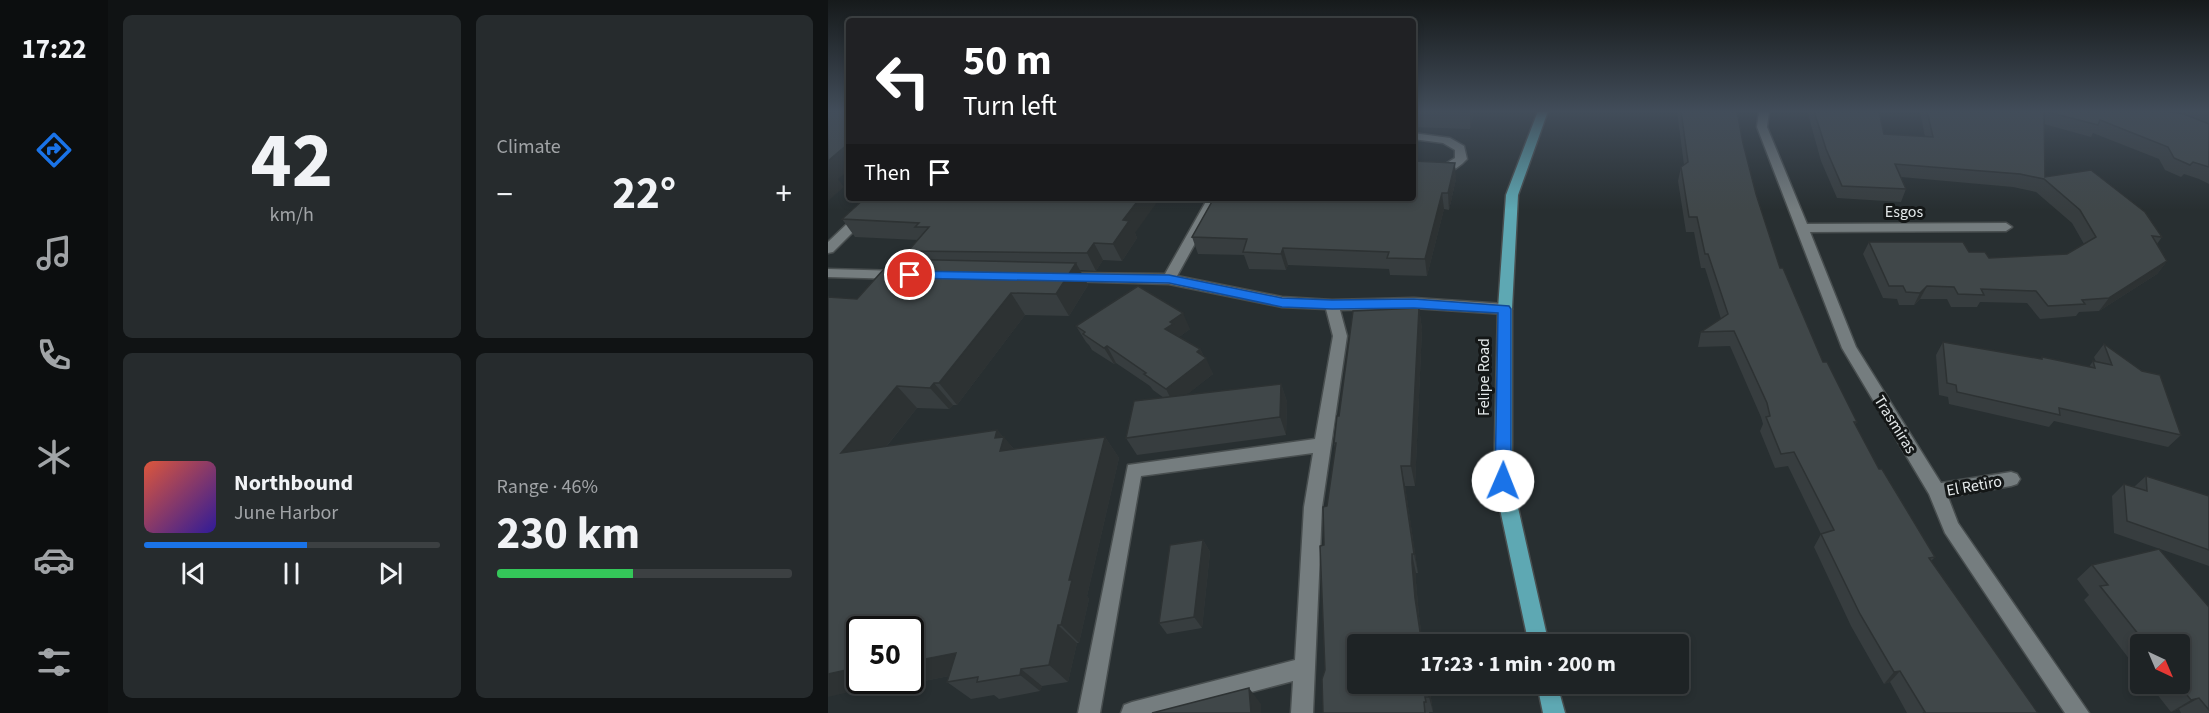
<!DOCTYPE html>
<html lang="en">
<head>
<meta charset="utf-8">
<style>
	body { margin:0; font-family:"Source Sans 3",sans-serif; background:#262b2d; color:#f1f3f6; height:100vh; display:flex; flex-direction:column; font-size:22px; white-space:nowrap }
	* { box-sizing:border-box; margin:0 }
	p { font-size:20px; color:#a1a4a7 }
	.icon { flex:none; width:33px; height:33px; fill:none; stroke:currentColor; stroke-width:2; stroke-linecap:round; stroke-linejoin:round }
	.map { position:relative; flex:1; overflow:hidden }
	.sheet { display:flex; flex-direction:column; gap:15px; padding:15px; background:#101314; width:720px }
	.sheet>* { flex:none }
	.guide { position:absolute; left:18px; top:18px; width:570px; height:183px; border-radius:6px; box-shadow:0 3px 9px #0003,0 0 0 2px #3c4042; background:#202124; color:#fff; overflow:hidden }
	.needle { width:39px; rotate:136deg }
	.controls { position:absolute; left:1302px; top:634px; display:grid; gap:12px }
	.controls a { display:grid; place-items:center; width:60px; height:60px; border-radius:6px; background:#1e2325; box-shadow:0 3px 9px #0003,0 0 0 2px #3c4042; font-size:30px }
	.speed { position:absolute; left:18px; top:616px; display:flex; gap:12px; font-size:30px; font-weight:700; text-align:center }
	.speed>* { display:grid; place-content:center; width:78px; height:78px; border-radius:50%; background:#1e2325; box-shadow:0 3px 9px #0003,0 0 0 2px #3c4042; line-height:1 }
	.speed .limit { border:3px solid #111; border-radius:9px; background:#fff; color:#111 }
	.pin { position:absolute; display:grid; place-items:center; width:51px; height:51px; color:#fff; margin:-26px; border:3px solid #fff; border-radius:50%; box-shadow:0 2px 6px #0007 }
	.me { position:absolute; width:66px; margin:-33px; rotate:1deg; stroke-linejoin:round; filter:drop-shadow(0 0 4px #0008) }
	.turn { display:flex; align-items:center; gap:21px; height:126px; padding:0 18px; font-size:27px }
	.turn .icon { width:78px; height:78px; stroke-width:2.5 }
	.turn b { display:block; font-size:42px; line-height:51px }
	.then { display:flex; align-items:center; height:57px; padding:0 18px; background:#0003; gap:12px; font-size:22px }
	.big { font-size:45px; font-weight:700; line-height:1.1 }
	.sheet .widget { flex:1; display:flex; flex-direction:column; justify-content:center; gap:9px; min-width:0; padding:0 21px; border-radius:9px; background:#262b2d }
	.sheet .dial { align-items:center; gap:0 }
	.dial b { font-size:78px; line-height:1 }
	.song { display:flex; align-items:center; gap:18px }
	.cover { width:72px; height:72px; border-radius:9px; background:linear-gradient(135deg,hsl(10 70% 55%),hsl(250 70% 35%)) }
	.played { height:6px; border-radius:3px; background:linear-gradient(90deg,#1a73e8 55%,#3c4042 55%) }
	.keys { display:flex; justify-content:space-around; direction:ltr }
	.heat { display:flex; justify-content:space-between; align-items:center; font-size:33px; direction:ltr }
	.charge { height:9px; border-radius:4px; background:linear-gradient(90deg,#34c759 46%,#3c4042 0) }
	.sheet .tiles { flex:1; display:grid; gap:15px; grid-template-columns:repeat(2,1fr) }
	.trip { position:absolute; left:519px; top:634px; width:342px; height:60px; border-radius:6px; background:#1e2325; box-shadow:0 3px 9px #0003,0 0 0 2px #3c4042; font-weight:700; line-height:60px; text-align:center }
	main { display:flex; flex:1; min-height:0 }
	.tabs { display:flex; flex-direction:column; width:108px; justify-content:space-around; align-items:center; background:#0c0e0f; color:#a1a4a7 }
	.tabs .icon { width:42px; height:42px }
	.tabs .on { color:#1a73e8 }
	.tabs b { font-size:27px; color:#f1f3f6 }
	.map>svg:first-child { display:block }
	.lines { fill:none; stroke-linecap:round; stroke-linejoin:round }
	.minor-casing { stroke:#484e4f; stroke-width:3 }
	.major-casing { stroke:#484e4f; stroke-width:3 }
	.minor { fill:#757d7f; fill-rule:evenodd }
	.major { fill:#5ea8b3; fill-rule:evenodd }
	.wall { fill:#373d3f }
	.shaded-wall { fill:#2d3233 }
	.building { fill:#404749; stroke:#2d3233; stroke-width:1.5 }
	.route { fill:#1a73e8; stroke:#114b97; stroke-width:1.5 }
	.labels { text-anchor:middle; stroke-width:6; stroke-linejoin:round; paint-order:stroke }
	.street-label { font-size:16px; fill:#e4e9ea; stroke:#141717 }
</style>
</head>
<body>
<main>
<nav class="tabs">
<b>17:22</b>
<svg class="icon on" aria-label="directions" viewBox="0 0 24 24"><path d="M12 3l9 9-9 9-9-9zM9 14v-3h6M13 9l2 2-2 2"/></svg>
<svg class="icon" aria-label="music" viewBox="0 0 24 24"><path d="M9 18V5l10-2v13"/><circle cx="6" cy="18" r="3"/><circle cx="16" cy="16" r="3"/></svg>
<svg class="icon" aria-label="phone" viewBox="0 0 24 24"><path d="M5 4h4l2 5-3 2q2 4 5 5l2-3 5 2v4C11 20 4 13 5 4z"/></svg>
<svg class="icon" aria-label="climate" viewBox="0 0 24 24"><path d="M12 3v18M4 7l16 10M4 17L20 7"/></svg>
<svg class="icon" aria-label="car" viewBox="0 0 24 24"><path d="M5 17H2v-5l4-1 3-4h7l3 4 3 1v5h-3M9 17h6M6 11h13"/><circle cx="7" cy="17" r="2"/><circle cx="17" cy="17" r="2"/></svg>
<svg class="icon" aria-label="filters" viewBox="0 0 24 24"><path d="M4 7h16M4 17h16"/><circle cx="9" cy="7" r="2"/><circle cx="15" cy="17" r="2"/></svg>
</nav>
<section class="sheet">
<div class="tiles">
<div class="widget dial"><b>42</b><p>km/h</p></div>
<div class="widget"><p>Climate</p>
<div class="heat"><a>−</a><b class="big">22°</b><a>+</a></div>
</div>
<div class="widget">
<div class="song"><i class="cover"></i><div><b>Northbound</b><p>June Harbor</p></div></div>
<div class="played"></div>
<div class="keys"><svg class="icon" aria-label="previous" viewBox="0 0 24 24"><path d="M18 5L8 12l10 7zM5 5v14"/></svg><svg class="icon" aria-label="pause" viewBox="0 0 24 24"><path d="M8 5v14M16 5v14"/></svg><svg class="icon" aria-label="next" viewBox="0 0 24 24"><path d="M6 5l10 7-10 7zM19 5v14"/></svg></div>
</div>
<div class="widget"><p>Range · 46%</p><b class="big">230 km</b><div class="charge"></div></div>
</div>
</section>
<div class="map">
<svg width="1381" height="713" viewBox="0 0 1381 713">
	<rect width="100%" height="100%" fill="#282f31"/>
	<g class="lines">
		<defs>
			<g id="minor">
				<path d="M931,111H941L939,127L979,224L1178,223L1184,227L1178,231L982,232L1028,347L1113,483L1183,472L1189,474L1192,479L1189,484L1183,486L1120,497L1130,523L1261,713H1237L1117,533L1101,494L1014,348L929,127Z"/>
				<path d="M585,133L622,138L636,146L639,159C625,175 605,177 585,176V170L609,169L627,158V150L615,143L585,139Z"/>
				<path d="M46,198H59L5,252L0,253V242Z"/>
				<path d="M380,198H392L349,276L454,297L504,300L586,298L677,304L684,309L677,314L586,308L512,310L519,336L494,507L485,713H463L465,681L344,713H293L296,705L304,702L467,660L476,507L485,453L313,476L272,713H250L300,465L487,439L505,336L498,309L454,307L341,284L237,281L230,277L237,273L337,274Z"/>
				<path d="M0,269L72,271L79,275L72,279L0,277Z"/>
			</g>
			<g id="major">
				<path d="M710,111H720L690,195L684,309V481L721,645H701L666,481L670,309L678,195Z"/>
				<path d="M709,684H729L737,713H715Z"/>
			</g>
		</defs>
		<use href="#minor" class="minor-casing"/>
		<use href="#major" class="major-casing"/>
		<use href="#minor" class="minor"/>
		<use href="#major" class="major"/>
	</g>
	<g class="wall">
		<path d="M585,111H646L642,129L585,127Z"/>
		<path d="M849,111H909L915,143L928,194L952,268L995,362L1029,422L1027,425L1051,469L1107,557L1103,561L1210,713H1079L1062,682L1056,684L1023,626L986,547L993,534L960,466L947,468L932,431L935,424L933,417L902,346L870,347L873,332L893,319L877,268H873L866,232H858L850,181L853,167L856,165Z"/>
		<path d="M980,111H1051L1056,134L1097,137L1092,111H1334L1352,113L1353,111H1381V184L1371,179L1356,174L1353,177L1337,170L1331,159L1265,133L1263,137L1216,124L1217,177L1334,237L1329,244L1339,261L1329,274L1271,311L1251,312L1248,316L1212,319L1199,303L1152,302L1149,307H1123L1119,299H1092L1086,305H1071L1069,299L1055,298L1035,254L1041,242L1141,252L1161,258L1239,254L1256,244L1244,223L1208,192L1185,187L1073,177L1078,189L1073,202L1009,198L993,161L983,125Z"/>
		<path d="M628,179L621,210L616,209L599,276L562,275L561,269L460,265L458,270L421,269L416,255L370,254L364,237Z"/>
		<path d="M14,219L307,233L309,238L294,261L275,260L268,271L252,270L260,285L241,316L197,315L129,405H125L121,409L89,408L58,447L169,430L186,449L277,437L291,458L259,596L261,599L251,643H249L240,682L214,686L212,691L171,699L166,695L143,699L119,682L121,676L61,688L56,684L29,299L86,259L80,251L90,240L27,237Z"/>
		<path d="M591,308L594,329L587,486H577L590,573H588V582L591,616L595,645H530L601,684L605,712H601V713H495L497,670L496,545L499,506L507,448L506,443L511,416Z"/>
		<path d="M248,326L362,329L351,337L372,349L385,374L358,395L453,384L459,402L458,435L309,455L298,438L336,398L325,390L322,386L288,363L286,364L264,350L261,345L258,342Z"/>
		<path d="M1115,342L1212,359L1214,357L1261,367L1265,361L1268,362L1266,357L1276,344L1353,435L1340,447L1226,421L1221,427L1121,404L1120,397L1111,395L1108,355Z"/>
		<path d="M1318,476L1381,496V566L1286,533L1284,496L1296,484L1306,487Z"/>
		<path d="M375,540L382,552L374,628L339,634L331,623Z"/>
		<path d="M1264,565L1381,607V713H1353L1351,709L1343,712L1321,684H1352V645H1312V673L1256,600L1261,595L1249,579Z"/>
	</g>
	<g class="shaded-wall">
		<path d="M642,111H646L642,129Z"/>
		<path d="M21,143V170L10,179L16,187L0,201V161Z"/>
		<path d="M627,163L628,179L621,210L620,193Z"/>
		<path d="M614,193L616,209L599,276L597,259Z"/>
		<path d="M312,198H332L307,233L309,238L294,261L285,244L295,220Z"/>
		<path d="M266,243L275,260L268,271L259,253Z"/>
		<path d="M455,248L460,265L458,270L453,254Z"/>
		<path d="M1339,261L1329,274L1271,311L1281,298Z"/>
		<path d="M248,263L260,285L241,316L228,294Z"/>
		<path d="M1099,286L1092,299L1086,305L1092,293Z"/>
		<path d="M183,293L197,315L129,405L111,383Z"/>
		<path d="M591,308L594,329L587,486L583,466Z"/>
		<path d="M355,313L362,329L351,337L337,329L342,322Z"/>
		<path d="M279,346L288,363L286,364L276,348Z"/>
		<path d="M372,349L377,359L378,358L385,374L346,405L338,389L369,352Z"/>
		<path d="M106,383L125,405L121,409L102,388Z"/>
		<path d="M453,384L459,402L458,435L452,417Z"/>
		<path d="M69,386L89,408L36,474L13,453Z"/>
		<path d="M169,430L176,438V437L193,458L172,451L167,438Z"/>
		<path d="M277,437L291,458L259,596L261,599L251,643L233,625L241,580Z"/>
		<path d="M573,466L577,486L590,573L586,554Z"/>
		<path d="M375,540L382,552L374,628L366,617Z"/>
		<path d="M584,554L588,573V582L591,616L595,645H594L587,598L584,563Z"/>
		<path d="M230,625L249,643L240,682L221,665Z"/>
		<path d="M128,653L151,670L61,688L56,684L0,697V674L32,667V681H82V662Z"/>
		<path d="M193,669L214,686L212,691L192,675Z"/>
		<path d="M1072,671L1062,682L1056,684L1066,672Z"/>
		<path d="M600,684H601L605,712L601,697Z"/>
		<path d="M421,688L433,704V713H423Z"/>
		<path d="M1371,698L1351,709L1343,712L1363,700Z"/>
	</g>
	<g class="building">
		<path d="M6,111H21V143L0,161V114Z"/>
		<path d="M592,111H642V112Z"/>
		<path d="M853,111H909L915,143L928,194L952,268H955L995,362H999L1029,422H1026L1051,469H1054L1107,557L1101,558L1210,713H1095L1097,712L1072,671L1066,672L1032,614L993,534L1006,530L966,452L953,454L938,417L942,416L939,403L906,331L873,332L900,314L880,254H877L869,217H861L853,167L860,162Z"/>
		<path d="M986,111H1051L1056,134L1105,137L1099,111H1334L1356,114L1381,124V167L1365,162L1362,165L1346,158L1340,147L1272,120L1270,125L1216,111L1217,177L1263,170L1317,212L1334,237L1324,236L1339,261L1281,298L1254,300L1257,304L1220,306L1208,291L1153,289L1156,295L1130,294L1126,287L1099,286L1092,293L1078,292L1075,286H1061L1041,242H1135L1141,252H1157L1161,258L1239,254L1268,237L1252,210L1216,179L1192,174L1067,164L1078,189L1014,186L998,149Z"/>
		<path d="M585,161L627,163L620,193H614L597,259L559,258L561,252L455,248L453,254L415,252L419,239L364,237L386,198H585Z"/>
		<path d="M37,198H312L295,220L301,221L285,244L266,243L259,253L80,251L101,227H87L91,223L14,219Z"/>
		<path d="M65,259L248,263L228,294L183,293L111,383H106L102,388L69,386L13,453L169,430L167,438L176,437L172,451L277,437L241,580H244L233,625H230L221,665L193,669L192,675L149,682L150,677L119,682L128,653L82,662V630H32V667L0,674V297L29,299Z"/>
		<path d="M310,286L355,313L342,322L345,324L337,329L372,349L369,352L378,358L338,389L316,374L318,373L279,346L276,348L255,334L257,332L248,326Z"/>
		<path d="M591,308L583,466H573L586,554H584V563L587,598L594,645H530V684H600L601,697H597L598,702H596L597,713H495L494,679L497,670L492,546L496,545L495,507L499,506L508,443H506L509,416H511L525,311Z"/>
		<path d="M1115,342L1214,359V357L1267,368L1265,361L1284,365L1276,344L1314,371L1332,375L1353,435L1231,408L1232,415L1129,392L1128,385L1119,383Z"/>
		<path d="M453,384L452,417L298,438L306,401Z"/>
		<path d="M1318,476L1381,496V550L1299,521L1296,484L1319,491Z"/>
		<path d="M375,540L366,617L331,623L342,545Z"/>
		<path d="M1331,549L1381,607V710L1371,698L1363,700L1350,684H1352V645H1319L1272,586L1280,585L1264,565Z"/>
		<path d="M421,688L423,713H324Z"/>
	</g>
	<linearGradient id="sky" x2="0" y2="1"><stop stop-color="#161a1b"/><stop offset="0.53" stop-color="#424d5a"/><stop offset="1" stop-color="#424d5a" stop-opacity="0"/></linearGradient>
	<rect width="1381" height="210" fill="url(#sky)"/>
	<path class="route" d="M82,271L341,275L454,298L504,300L586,299L681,306L683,309V481L681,485L675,487L670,485L667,481L670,313L586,308L504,309L454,307L341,283L78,278L76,275L78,272Z"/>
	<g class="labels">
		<g class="street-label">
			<text x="1076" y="217">Esgos</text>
			<text transform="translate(655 377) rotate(-90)" y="6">Felipe Road</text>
			<text transform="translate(1068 424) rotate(58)" y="6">Trasmiras</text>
			<text transform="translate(1146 485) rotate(-10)" y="6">El Retiro</text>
		</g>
	</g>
</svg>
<div class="controls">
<a><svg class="needle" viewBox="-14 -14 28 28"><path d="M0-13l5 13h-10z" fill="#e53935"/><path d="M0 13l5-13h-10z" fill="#a1a4a7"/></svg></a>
</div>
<div class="speed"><div class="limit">50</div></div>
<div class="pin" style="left:82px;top:275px;background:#d93025"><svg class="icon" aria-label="arrive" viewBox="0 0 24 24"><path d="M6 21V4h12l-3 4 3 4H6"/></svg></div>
<svg class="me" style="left:675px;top:481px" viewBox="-20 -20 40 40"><circle r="19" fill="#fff"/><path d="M0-13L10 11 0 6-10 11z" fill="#1a73e8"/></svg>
<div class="trip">17:23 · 1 min · 200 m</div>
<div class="guide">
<div class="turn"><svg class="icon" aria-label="left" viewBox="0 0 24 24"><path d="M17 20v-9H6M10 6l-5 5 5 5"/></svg><div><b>50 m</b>Turn left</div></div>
<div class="then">Then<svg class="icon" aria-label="arrive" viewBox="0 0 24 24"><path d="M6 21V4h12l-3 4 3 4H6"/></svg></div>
</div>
</div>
</main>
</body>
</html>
